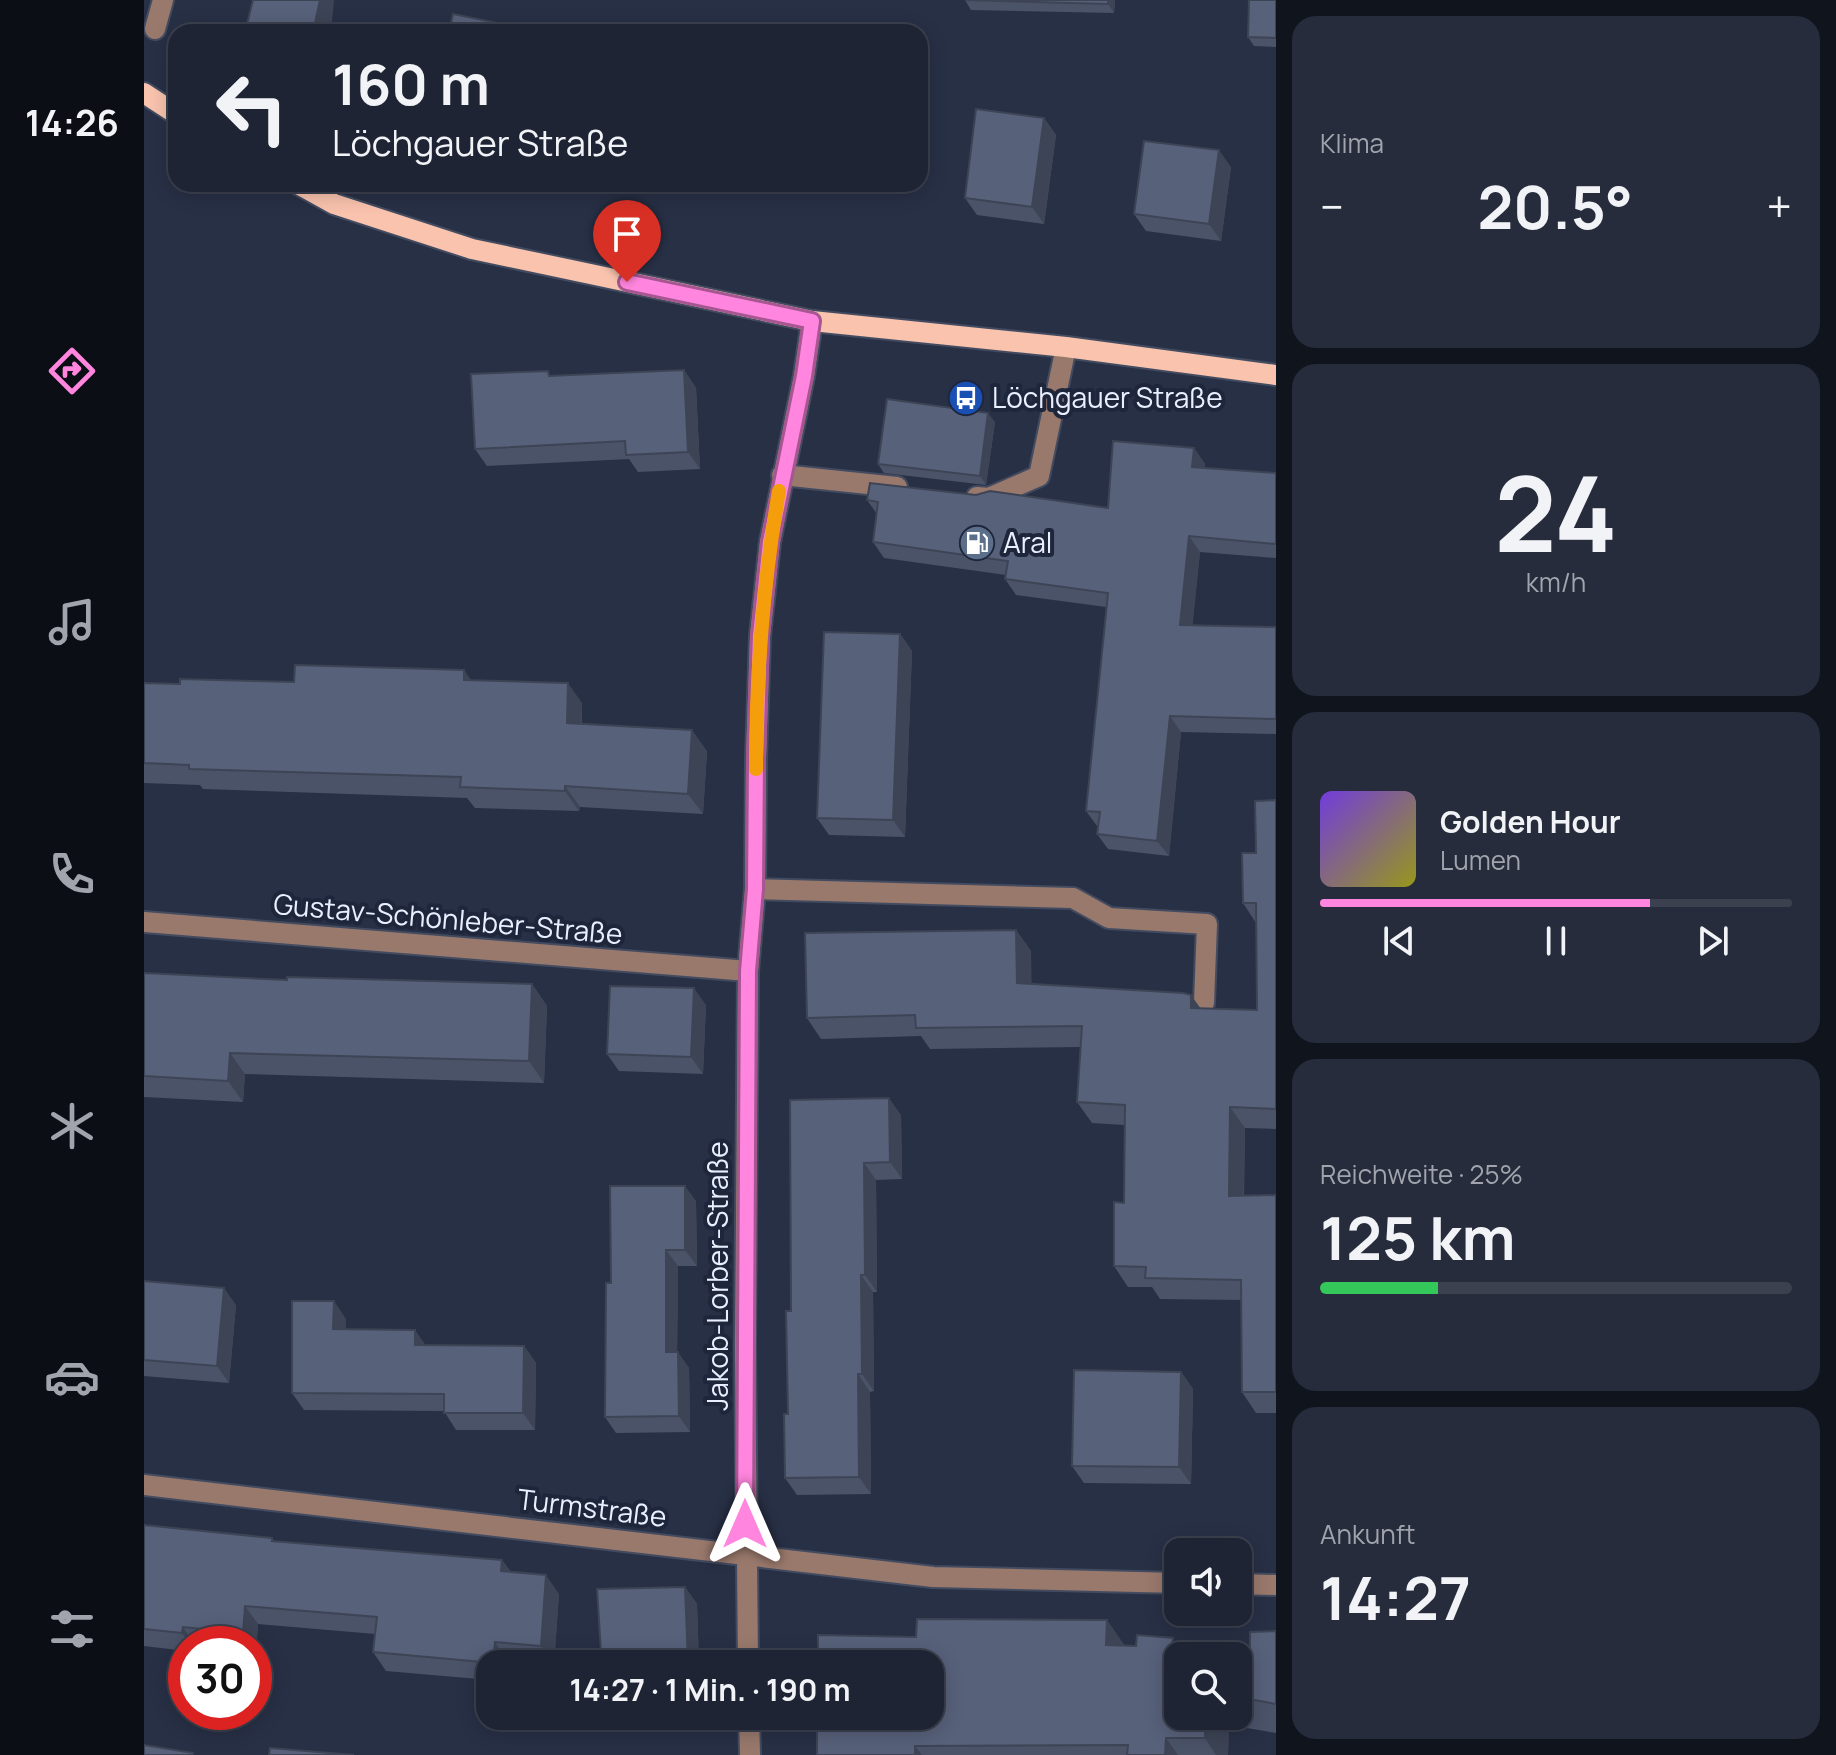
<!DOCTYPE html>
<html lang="de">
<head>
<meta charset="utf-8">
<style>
	body { margin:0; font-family:Manrope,sans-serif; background:#262c3c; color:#f1f3f6; height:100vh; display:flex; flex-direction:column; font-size:30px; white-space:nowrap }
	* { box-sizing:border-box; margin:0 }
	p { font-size:26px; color:#a1a4ac }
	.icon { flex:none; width:44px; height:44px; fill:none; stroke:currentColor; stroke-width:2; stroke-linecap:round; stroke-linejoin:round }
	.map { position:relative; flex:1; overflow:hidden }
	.panel { display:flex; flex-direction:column; gap:16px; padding:16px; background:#10141d; width:560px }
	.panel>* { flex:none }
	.guide { position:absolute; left:24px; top:24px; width:760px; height:168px; border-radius:24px; box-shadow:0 4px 20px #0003,0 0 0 2px #3c414f; background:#1e2434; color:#f1f3f6; overflow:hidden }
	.controls { position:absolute; left:1020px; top:1538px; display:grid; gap:16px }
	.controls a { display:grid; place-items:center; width:88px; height:88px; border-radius:16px; background:#1e2434; box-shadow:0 4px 20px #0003,0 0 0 2px #3c414f; font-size:40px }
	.speed { position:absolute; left:24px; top:1626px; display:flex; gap:16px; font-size:40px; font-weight:700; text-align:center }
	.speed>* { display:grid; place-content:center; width:104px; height:104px; border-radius:50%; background:#1e2434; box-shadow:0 4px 20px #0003,0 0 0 2px #3c414f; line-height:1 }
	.speed .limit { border:12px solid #d22; background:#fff; color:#111 }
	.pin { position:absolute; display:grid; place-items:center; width:68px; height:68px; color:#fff; margin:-82px -34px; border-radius:50% 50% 50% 0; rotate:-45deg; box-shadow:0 0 8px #0007 }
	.pin .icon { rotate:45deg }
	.me { position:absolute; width:88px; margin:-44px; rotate:0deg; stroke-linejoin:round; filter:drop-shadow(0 0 6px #0008) }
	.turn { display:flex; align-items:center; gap:28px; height:168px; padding:0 32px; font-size:36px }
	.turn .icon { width:104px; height:104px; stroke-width:2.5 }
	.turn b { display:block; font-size:56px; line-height:68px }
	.big { font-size:60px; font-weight:700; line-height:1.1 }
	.panel .tile { flex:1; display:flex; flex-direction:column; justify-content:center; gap:12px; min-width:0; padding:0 28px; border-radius:24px; background:#262c3c }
	.panel .dial { align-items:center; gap:0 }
	.dial b { font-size:104px; line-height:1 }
	.song { display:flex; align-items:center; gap:24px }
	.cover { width:96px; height:96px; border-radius:12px; background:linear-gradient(135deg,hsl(260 70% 55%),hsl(60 70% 35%)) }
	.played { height:8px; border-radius:4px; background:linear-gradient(90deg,#ff85de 70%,#3c414f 70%) }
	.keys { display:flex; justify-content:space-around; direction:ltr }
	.heat { display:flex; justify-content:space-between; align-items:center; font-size:44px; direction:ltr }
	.charge { height:12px; border-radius:6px; background:linear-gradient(90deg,#34c759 25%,#3c414f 0) }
	.trip { position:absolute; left:332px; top:1650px; width:468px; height:80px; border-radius:24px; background:#1e2434; box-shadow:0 4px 20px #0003,0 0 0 2px #3c414f; font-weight:700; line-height:80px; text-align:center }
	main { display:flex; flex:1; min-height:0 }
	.tabs { display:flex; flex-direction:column; width:144px; justify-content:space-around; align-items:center; background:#0c0e15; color:#a1a4ac }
	.tabs .icon { width:56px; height:56px }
	.tabs .on { color:#ff85de }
	.tabs b { font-size:36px; color:#f1f3f6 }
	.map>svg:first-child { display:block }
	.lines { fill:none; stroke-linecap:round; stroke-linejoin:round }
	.minor-casing { stroke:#434b60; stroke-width:24 }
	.major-casing { stroke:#434b60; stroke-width:24 }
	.minor { stroke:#99796c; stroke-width:20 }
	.major { stroke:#f9c3ae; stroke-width:20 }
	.wall { fill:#4b5369; fill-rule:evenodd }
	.shaded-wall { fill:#3d4455 }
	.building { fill:#57617a; stroke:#3d4455; stroke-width:2 }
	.route-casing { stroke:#a65690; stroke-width:20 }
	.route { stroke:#ff85de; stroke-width:14 }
	.slow { stroke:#f59e0b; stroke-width:14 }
	.labels { text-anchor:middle; stroke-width:8; stroke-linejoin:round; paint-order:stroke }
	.poi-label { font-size:28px; fill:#e9effe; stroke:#1e263c; text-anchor:start }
	.street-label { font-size:28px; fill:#e9effe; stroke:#1e263c }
</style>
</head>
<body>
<main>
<nav class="tabs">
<b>14:26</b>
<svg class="icon on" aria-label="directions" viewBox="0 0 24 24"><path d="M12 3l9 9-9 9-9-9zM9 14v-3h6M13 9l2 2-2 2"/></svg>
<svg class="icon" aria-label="music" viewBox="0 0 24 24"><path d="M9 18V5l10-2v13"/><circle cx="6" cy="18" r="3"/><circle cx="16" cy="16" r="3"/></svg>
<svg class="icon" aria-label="phone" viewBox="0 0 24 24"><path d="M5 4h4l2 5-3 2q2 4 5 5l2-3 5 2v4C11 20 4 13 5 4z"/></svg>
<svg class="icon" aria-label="climate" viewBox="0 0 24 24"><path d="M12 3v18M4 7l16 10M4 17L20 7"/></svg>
<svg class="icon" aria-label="car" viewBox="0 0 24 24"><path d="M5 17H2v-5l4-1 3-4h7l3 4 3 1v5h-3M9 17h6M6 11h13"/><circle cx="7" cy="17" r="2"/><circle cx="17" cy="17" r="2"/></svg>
<svg class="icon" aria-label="filters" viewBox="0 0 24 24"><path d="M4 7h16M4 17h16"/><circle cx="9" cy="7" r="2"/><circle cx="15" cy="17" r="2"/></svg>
</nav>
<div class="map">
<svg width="1132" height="1755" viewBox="0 0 1132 1755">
	<rect width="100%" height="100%" fill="#283046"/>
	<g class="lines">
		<defs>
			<g id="minor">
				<path d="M11,29L19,0"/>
				<path d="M638,475L753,487"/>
				<path d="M833,497L845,498L895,476L922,347"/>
				<path d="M611,889L929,898L965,918L1063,924L1060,1003"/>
				<path d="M0,922L604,971"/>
				<path d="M0,1485L789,1577L1034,1583"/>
				<path d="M1094,1584L1132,1585"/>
				<path d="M604,1664L601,1346L604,971L611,889L612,758L616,636L626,542L660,376L668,321"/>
				<path d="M605,1716L606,1755"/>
			</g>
			<g id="major">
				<path d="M0,93L32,114"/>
				<path d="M154,184L190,204L328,249L668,321L922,347L1132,375"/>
			</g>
		</defs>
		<use href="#minor" class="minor-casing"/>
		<use href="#major" class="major-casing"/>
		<use href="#minor" class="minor"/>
		<use href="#major" class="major"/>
	</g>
	<g class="wall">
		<path d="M821,0H971L970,13L827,10Z"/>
		<path d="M1132,0V47L1110,46L1104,37Z"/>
		<path d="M900,118L912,135L900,224L833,215L821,198Z"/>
		<path d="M1087,167L1077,241L1002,231L990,214Z"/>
		<path d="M540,370L552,388L556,469L494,472L485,459L343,466L331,449L408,376Z"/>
		<path d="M851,422L842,485L740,473L734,464Z"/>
		<path d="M1050,448L1061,464V468L1132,473V558L1056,552L1048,626L1132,627V734L1037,732L1025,856L964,849L953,834L954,827L953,826L942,811L962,607L872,595L861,579L862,575L740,558L729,542L733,514L723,500L832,495L964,508Z"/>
		<path d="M756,634L768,651L761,837L685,835L673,818Z"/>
		<path d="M328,680L438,703V724L563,751L559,814L436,807L435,811L331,808L323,798L59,789L56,785L0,783V683L36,684Z"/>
		<path d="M1132,800V1129L1101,1128L1100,1196L1132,1195V1413H1112L1098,1392L1097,1300L1016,1299L1008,1287H984L970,1266L980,1203V1125L948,1123L933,1102L937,1047L786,1049L777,1036L677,1039L663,1018L872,930L887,951V984L1057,1008L1113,1010L1112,923L1099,903L1112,853Z"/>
		<path d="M0,973L143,980L388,984L403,1006L400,1083L101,1074L99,1102L0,1097Z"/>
		<path d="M562,1005L559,1074L475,1071L463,1054Z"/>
		<path d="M646,1100L757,1115L758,1179L732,1180L733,1292H729L730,1391L726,1392L727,1494L653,1495L641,1478L644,1414L647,1311Z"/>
		<path d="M552,1201L553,1266H534L533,1352L545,1368L546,1432L472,1433L461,1417L467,1283Z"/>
		<path d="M0,1281L92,1305L85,1383L0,1376Z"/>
		<path d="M202,1319L201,1329L282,1345L380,1346L392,1363L391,1430H312L300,1411L160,1410L148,1393Z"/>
		<path d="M1037,1372L1049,1389L1047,1484L940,1483L928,1466Z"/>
		<path d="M0,1525L128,1538L131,1542L358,1560L367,1572L415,1594L410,1664L363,1660V1664H346V1680L242,1671L229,1652L231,1634L114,1624L112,1651H110V1644H42V1651L0,1646Z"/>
		<path d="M541,1587L553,1604L555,1664H465L457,1652Z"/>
		<path d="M1132,1631V1733L1085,1725L1084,1755H673L980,1645L1106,1646ZM1094,1656V1716H1034Z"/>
	</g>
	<g class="shaded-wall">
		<path d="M176,0H190L188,22L185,32H169Z"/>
		<path d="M964,0H971L970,13L964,4Z"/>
		<path d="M900,118L912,135L900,224L888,207Z"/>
		<path d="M1075,150L1087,167L1077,241L1065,224Z"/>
		<path d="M540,370L552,388L556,469L544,452Z"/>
		<path d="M844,413L851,422L842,485L836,476Z"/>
		<path d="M1050,448L1061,464L1060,483L1048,467Z"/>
		<path d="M1045,536L1056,552L1047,641L1036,625Z"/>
		<path d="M756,634L768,651L761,837L749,820Z"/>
		<path d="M320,670L335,691L320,680Z"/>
		<path d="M424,683L438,703L437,743L423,723Z"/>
		<path d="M1026,716L1037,732L1025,856L1013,841Z"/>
		<path d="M548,730L563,751L559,814L544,794Z"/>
		<path d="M421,786L436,807L435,811L421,791Z"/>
		<path d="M872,930L887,951L888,1004L873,983Z"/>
		<path d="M388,984L403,1006L400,1083L385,1061Z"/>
		<path d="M550,988L562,1005L559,1074L547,1057Z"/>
		<path d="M1047,995L1062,1016L1047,1008Z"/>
		<path d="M86,1053L101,1074L99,1102L84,1081Z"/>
		<path d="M745,1098L757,1115L758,1179L746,1162Z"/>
		<path d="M1086,1107L1101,1128L1099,1217L1085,1196Z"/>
		<path d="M720,1163L732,1180L733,1292L721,1275Z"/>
		<path d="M541,1186L552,1201L553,1266L541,1250Z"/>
		<path d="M522,1250L534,1266L533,1368L522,1352Z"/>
		<path d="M717,1275L729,1292L730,1391L718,1374Z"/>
		<path d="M80,1288L92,1305L85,1383L73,1366Z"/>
		<path d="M190,1301L202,1319L201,1346L189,1329Z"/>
		<path d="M271,1330L283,1347L271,1345Z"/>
		<path d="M380,1346L392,1363L391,1430L379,1413Z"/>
		<path d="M534,1352L545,1368L546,1432L535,1416Z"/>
		<path d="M1037,1372L1049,1389L1047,1484L1035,1467Z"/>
		<path d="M714,1374L726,1392L727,1494L715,1477Z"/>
		<path d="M358,1560L371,1579L357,1571Z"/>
		<path d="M402,1575L415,1594L410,1664L397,1646Z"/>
		<path d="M541,1587L553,1604L555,1664H544Z"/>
		<path d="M101,1606L114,1624L112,1651L110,1649V1644H107L99,1633Z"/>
		<path d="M963,1620L986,1653L962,1645Z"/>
		<path d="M39,1627L50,1644H46L38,1633Z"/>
		<path d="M351,1642L363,1660V1664H350L349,1663Z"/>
		<path d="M1061,1716H1079L1085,1725L1084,1755H1072L1061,1738Z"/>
		<path d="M1022,1738L1034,1755H1021Z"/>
		<path d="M771,1746L778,1755H771Z"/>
	</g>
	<g class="building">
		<path d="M109,0H176L169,32H101Z"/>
		<path d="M821,0H964V4Z"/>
		<path d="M1105,0H1132V38L1104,37Z"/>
		<path d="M309,14L373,27L372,32H305Z"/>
		<path d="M832,109L900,118L888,207L821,198Z"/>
		<path d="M1000,141L1075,150L1065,224L990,214Z"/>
		<path d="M540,370L544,452L482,455L481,441L331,449L327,374L404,371L405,376Z"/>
		<path d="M743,399L844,413L836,476L734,464Z"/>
		<path d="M969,441L1050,448L1048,467L1132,473V544L1045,536L1036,625L1132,627V719L1026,716L1013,841L953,834L956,812L942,811L964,593L861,579L864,561L729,542L734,502L723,500L726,483L832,495L846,491L964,508Z"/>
		<path d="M680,632L756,634L749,820L673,818Z"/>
		<path d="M151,665L320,670V680L424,683L423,723L548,730L544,794L421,786V791L316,787L317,777L45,769V765L0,763V683L36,684V679L150,682Z"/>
		<path d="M1132,800V1109L1086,1107L1085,1196L1132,1195V1392H1098L1097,1280L1001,1278L1002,1267L970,1266V1202L980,1203L981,1105L933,1102L938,1026L772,1028L771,1015L663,1018L661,933L872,930L873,983L1039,993L1047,995V1008L1113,1010L1112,903H1099L1098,853H1112L1111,801Z"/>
		<path d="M0,973L143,980V977L388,984L385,1061L86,1053L84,1081L0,1076Z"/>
		<path d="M466,986L550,988L547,1057L463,1054Z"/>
		<path d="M745,1098L746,1162L720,1163L721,1275H717L718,1374H714L715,1477L641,1478L640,1414H644L642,1311H647L646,1100Z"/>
		<path d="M466,1186H541V1250H522V1352H534L535,1416L461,1417L462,1283H467Z"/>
		<path d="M0,1281L80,1288L73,1366L0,1360Z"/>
		<path d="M148,1301H190L189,1329L271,1330V1345L380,1346L379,1413H300V1394L148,1393Z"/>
		<path d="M930,1370L1037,1372L1035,1467L928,1466Z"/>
		<path d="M0,1525L128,1538V1541L358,1560L357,1571L402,1575L397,1646L351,1642L349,1663L229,1652L233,1617L101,1606L99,1633L39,1627L38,1633L0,1629Z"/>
		<path d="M541,1587L544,1664H490V1655L457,1652L453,1589Z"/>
		<path d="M773,1619L963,1620L962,1645L992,1646L993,1635L1029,1638L1028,1646H1106V1632L1132,1631V1704L1094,1697V1656H1034V1716H1061V1738H1022L1021,1755H983L984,1745L771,1746V1755H673V1716H786V1664H674V1635L772,1637Z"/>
		<path d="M0,1745L49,1753L48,1755H0Z"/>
		<path d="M126,1748L210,1755H125Z"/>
	</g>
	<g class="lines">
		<defs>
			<path id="route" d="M483,282L668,321L660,376L626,542L616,636L612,758L611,889L604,971L601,1524"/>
		</defs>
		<use href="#route" class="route-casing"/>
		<use href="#route" class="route"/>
		<path class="slow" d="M612,769C612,676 619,583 635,491"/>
	</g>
	<defs>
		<symbol id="bus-disc" viewBox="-11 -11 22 22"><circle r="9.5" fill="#1a4fb4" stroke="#1e263c"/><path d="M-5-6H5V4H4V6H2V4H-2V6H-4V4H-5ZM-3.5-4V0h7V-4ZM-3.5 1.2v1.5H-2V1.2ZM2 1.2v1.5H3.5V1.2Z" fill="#fff"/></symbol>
		<symbol id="fuel-disc" viewBox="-11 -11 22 22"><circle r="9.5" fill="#5c6f8a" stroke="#1e263c"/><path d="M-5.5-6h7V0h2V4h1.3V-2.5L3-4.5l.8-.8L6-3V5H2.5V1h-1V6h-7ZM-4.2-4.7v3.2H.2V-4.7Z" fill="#fff"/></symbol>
	</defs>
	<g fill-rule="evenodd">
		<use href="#bus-disc" x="802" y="378" width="40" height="40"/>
		<use href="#fuel-disc" x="813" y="523" width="40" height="40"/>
	</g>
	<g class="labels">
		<g class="poi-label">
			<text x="848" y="408">Löchgauer Straße</text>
			<text x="859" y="553">Aral</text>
		</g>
		<g class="street-label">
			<text transform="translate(304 919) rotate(5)" y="10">Gustav-Schönleber-Straße</text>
			<text transform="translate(574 1276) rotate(-90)" y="10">Jakob-Lorber-Straße</text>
			<text transform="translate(448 1508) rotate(7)" y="10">Turmstraße</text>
		</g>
	</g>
</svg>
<div class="controls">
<a><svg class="icon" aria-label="sound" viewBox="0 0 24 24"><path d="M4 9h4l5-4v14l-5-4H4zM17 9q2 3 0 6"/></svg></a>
<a><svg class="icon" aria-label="search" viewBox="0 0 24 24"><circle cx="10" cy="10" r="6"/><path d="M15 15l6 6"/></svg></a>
</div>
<div class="speed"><div class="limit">30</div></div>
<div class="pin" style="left:483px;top:282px;background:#d93025"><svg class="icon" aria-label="arrive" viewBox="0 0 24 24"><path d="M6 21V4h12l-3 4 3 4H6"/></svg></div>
<svg class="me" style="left:601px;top:1524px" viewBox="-20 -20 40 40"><path d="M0-17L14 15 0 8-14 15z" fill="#ff85de" stroke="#fff" stroke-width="4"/></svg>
<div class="trip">14:27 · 1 Min. · 190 m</div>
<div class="guide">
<div class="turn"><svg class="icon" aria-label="left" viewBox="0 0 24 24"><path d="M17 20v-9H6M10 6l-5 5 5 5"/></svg><div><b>160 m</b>Löchgauer Straße</div></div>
</div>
</div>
<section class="panel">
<div class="tile"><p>Klima</p>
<div class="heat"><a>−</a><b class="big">20.5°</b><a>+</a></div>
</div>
<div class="tile dial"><b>24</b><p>km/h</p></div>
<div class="tile">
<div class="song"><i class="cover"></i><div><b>Golden Hour</b><p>Lumen</p></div></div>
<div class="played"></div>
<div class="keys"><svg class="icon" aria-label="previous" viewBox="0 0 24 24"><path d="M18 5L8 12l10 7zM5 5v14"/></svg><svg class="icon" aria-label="pause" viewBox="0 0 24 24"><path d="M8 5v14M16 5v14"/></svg><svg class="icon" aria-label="next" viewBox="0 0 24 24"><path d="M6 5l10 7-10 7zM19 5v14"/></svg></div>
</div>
<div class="tile"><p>Reichweite · 25%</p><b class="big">125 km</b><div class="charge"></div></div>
<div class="tile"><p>Ankunft</p><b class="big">14:27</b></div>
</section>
</main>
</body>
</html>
